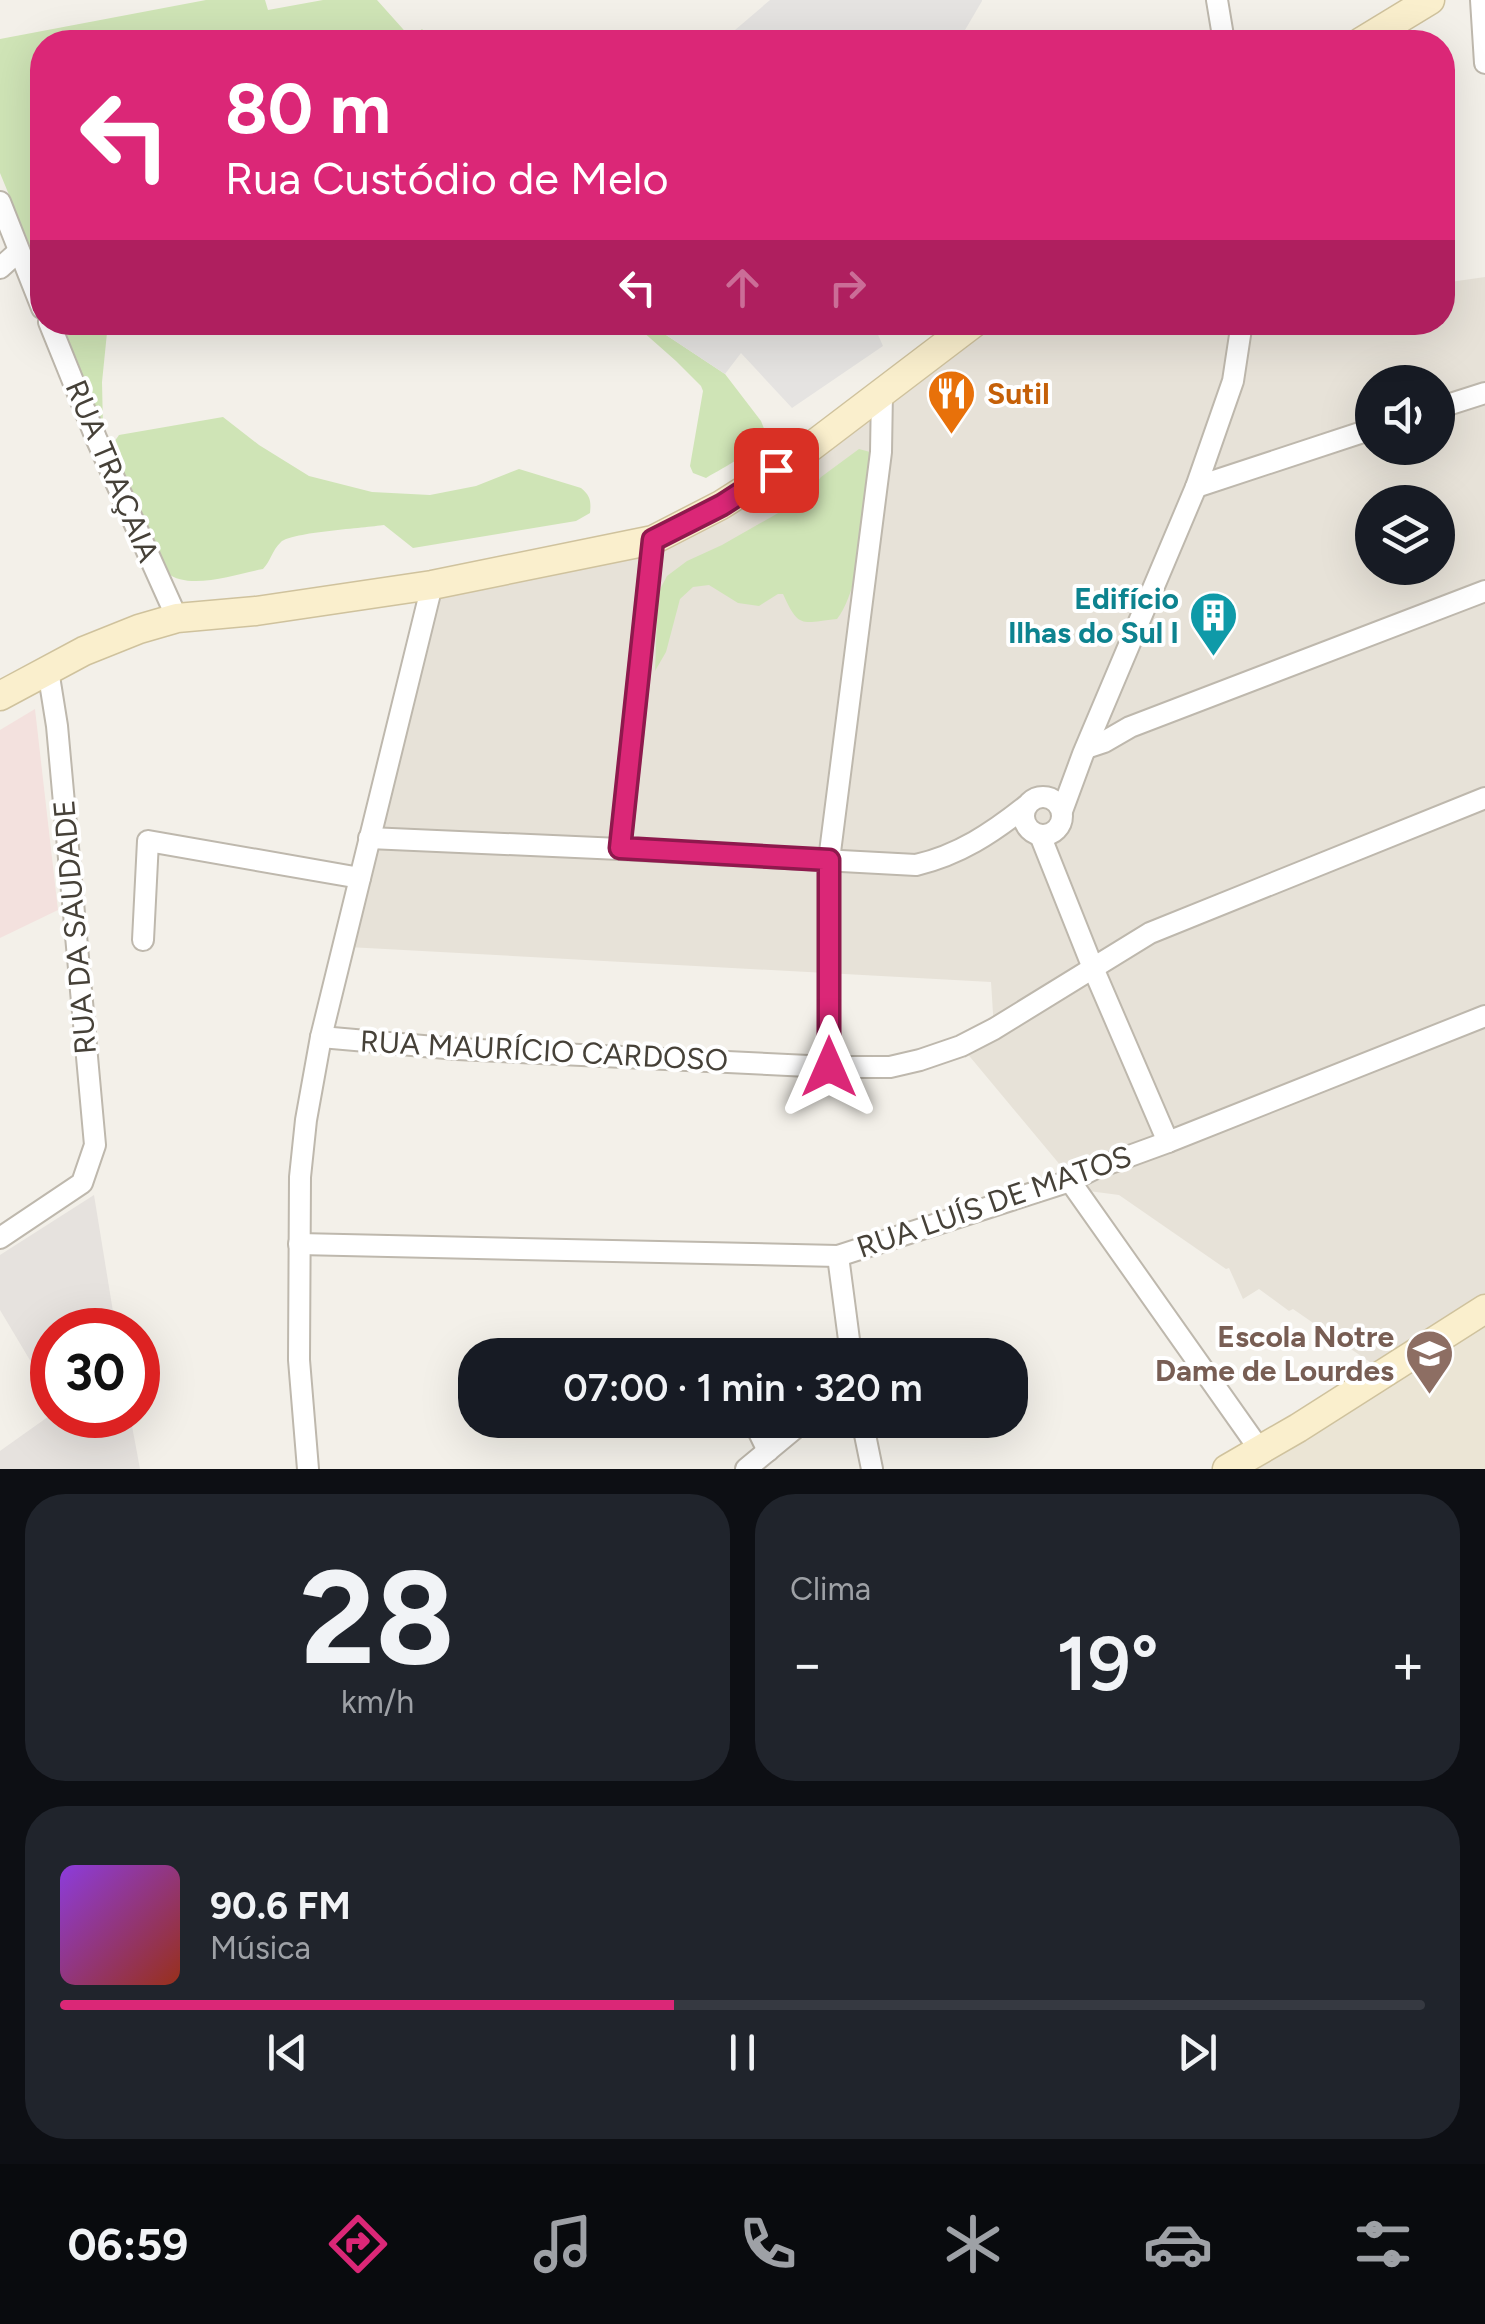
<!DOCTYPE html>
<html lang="pt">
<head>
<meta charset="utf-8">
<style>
	body { margin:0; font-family:Figtree,sans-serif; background:#20242c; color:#f1f3f6; height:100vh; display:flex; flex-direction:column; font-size:38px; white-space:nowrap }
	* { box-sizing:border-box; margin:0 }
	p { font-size:32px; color:#9ea1a6 }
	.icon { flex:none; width:55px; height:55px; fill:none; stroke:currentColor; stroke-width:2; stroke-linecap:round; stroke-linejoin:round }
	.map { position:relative; height:1469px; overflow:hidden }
	.side { display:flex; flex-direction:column; gap:25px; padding:25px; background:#0d0f14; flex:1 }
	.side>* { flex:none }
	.guide { position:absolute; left:30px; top:30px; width:1425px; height:305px; border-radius:40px; box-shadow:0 10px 40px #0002; background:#db2777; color:#fff; overflow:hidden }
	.tools { position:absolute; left:1355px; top:365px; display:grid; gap:20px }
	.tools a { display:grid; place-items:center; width:100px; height:100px; border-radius:50%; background:#171b24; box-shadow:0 10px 40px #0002; font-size:50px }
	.speed { position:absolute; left:30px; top:1308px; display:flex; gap:20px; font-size:50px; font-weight:700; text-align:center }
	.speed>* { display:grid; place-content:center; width:130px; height:130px; border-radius:50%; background:#171b24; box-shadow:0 10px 40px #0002; line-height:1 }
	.speed .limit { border:15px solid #d22; background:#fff; color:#111 }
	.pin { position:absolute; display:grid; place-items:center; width:85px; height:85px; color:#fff; margin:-42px; border-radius:20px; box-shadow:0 5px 15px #0006 }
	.me { position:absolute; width:110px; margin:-55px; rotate:0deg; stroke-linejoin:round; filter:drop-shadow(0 0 8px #0008) }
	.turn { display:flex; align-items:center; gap:35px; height:210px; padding:0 30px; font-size:45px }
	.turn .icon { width:130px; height:130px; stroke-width:2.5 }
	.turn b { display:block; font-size:70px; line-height:85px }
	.lanes { display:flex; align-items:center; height:95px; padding:0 30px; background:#0003; justify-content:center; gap:50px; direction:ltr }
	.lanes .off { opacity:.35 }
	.big { font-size:75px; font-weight:600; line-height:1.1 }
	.side .card { flex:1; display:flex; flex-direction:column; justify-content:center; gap:15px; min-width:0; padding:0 35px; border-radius:40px; background:#20242c }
	.side .dial { align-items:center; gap:0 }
	.dial b { font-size:130px; line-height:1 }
	.song { display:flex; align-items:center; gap:30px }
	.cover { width:120px; height:120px; border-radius:15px; background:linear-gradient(135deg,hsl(270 70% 55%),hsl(10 70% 35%)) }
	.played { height:10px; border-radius:5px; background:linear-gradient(90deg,#db2777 45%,#363941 45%) }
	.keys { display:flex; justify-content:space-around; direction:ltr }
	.heat { display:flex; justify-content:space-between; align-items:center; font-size:55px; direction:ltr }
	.side .tiles { flex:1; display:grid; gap:25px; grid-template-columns:1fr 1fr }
	.card:last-child { grid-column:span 2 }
	.trip { position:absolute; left:458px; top:1338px; width:570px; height:100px; border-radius:40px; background:#171b24; box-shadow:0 10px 40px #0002; font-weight:600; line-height:100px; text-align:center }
	.tab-bar { display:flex; height:160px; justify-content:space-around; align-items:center; background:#090b0e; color:#9ea1a6 }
	.tab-bar .icon { width:70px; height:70px }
	.tab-bar .selected { color:#db2777 }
	.tab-bar b { font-size:45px; color:#f1f3f6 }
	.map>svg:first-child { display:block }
	.residential { fill:#e7e2d8; fill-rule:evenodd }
	.industrial { fill:#e6e2de }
	.education { fill:#ebe5d5 }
	.medical { fill:#f3e1de }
	.green { fill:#cfe4b6 }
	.parking { fill:#e5e3e1 }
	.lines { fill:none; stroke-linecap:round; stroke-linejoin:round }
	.street-casing { stroke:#beb8ad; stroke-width:24 }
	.secondary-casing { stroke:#cfc29d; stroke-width:31 }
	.street { stroke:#fff; stroke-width:20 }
	.secondary { stroke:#faefcd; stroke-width:28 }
	.route-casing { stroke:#8e194d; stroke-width:25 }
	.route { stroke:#db2777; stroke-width:18 }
	.labels { text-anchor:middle; stroke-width:8; stroke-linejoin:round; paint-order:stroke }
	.food-label { font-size:30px; font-weight:bold; fill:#c56008; stroke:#fff; text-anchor:start }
	.street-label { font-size:30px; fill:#464138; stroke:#fff }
	.culture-label { font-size:30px; font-weight:bold; fill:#0d838f; stroke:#fff; text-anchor:end }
	.education-label { font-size:30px; font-weight:bold; fill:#785e54; stroke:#fff; text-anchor:end }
</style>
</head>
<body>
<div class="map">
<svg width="1485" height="1469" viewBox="0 0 1485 1469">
	<rect width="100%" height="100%" fill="#f3f0e9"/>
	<path class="residential" d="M1485,277V1469H1233L1390,1376L1293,1309L1289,1311L1259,1289L1243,1299L1229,1268L1226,1269L1119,1195L1081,1190L961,1046L994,1029L991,982L348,947L433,587L654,545L982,323L1442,322L1443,283ZM1372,382H1438V448H1372ZM1372,502H1438V568H1372Z"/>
	<g class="industrial">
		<path d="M94,1195L116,1330H52V1397L0,1310V1255Z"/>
		<path d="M52,1414L130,1415L140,1469H0V1451Z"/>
	</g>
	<path class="education" d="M1485,1323V1469H1260Z"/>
	<path class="medical" d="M35,709L58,910L0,938V730Z"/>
	<g class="green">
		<path d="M206,0H265L268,10L323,0H377L411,38L422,29L434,42H42V275L0,173V39Z"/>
		<path d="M62,323H108L102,382L103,427Z"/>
		<path d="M633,323H648L725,374L761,421L765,431C753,454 728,465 706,478L693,473L690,466L703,391L701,386L676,361Z"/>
		<path d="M223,417L259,445L309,476L372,492L430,495L476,486L519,469L581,488C591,496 591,502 590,513L576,521L413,548L384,525C365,528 292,532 281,542C272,550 271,561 263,569C236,574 190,591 167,573L112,445L119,435Z"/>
		<path d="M859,449L870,452L873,466C866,507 861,589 837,619C801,623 799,629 783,594H778L759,606L738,603L709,585L693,587L680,599L666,652L655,671L658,593L667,576L687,561L722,545L780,512L810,491L821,477Z"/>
	</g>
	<g class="parking">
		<path d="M770,0H982V1L958,42H721Z"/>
		<path d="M648,323H881L875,328L883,346L792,408L741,353L725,374Z"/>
	</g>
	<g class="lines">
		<defs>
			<g id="street">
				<path d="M1217,0L1224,42"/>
				<path d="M1481,0L1485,63"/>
				<path d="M0,202L42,308"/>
				<path d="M0,268L19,251"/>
				<path d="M49,322L96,438L177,618"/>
				<path d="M1438,408L1485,393"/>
				<path d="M1196,487L1372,429"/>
				<path d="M1086,748L1104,742L1130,727L1485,591"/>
				<circle cx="1043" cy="816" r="19"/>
				<path d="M1062,811L1083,754L1196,487L1233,381L1242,322"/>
				<path d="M1040,835L1093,968L1168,1142"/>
				<path d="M369,838L620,849L916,865C959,855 992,833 1026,806"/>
				<path d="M620,849L653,540"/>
				<path d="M143,940L148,841L360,878"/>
				<path d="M321,1037L457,1049L829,1067H890L920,1060L961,1046L994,1029L1150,933L1485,798"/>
				<path d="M829,1067V860L881,452L882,391"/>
				<path d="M1070,1181L1260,1450"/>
				<path d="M0,1238L82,1183L95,1145L57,726L48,670"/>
				<path d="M299,1244L838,1256L1070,1181L1094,1169L1168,1142L1485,1016"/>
				<path d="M838,1256L851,1355"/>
				<path d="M753,1420L768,1451"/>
				<path d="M862,1420L872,1469"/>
				<path d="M308,1469L299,1360L300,1177L306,1120L321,1037L432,585"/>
				<path d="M746,1469L805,1420"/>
			</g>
			<g id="secondary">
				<path d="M1361,42L1430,0"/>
				<path d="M0,696L84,651L139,629L177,618L256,611L432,585L653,540L721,505L804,452L975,322"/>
				<path d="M1227,1469L1298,1428L1485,1309"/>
			</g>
		</defs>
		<use href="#street" class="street-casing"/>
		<use href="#secondary" class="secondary-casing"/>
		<use href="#street" class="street"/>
		<use href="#secondary" class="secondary"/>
	</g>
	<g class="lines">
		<defs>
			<path id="route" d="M776,470L722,505L653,540L620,848L829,860V1067"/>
		</defs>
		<use href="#route" class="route-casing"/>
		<use href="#route" class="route"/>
	</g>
	<defs>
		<symbol id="restaurant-pin" viewBox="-11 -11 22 30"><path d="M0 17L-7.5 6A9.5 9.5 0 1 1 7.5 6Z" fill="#e8710a" stroke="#fff"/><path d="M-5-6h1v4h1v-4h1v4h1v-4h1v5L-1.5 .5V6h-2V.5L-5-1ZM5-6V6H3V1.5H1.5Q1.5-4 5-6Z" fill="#fff"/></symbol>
		<symbol id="building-pin" viewBox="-11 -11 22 30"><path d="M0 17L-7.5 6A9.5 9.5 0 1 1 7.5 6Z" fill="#0f9aa8" stroke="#fff"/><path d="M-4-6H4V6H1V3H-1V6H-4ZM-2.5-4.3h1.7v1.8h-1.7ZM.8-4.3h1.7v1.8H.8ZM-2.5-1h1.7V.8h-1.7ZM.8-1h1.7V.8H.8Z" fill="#fff"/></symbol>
		<symbol id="school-pin" viewBox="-11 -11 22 30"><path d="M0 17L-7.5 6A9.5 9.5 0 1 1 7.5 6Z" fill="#8d6e63" stroke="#fff"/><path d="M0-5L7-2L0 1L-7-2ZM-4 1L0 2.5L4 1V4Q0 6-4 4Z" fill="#fff"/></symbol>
	</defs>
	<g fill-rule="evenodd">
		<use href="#restaurant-pin" x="924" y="366" width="55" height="75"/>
		<use href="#building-pin" x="1186" y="588" width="55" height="75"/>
		<use href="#school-pin" x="1402" y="1326" width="55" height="75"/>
	</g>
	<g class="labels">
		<g class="food-label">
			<text x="987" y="404">Sutil</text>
		</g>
		<g class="street-label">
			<text transform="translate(112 471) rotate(67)" y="10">RUA TRAÇAIA</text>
			<text transform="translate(75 927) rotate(-95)" y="10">RUA DA SAUDADE</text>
			<text transform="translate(544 1051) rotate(3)" y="10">RUA MAURÍCIO CARDOSO</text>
			<text transform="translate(994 1202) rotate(-19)" y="10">RUA LUÍS DE MATOS</text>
		</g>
		<g class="culture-label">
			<text x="1179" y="609">Edifício<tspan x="1179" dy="34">Ilhas do Sul I</tspan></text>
		</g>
		<g class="education-label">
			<text x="1394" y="1347">Escola Notre<tspan x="1394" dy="34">Dame de Lourdes</tspan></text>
		</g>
	</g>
</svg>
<div class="tools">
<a><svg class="icon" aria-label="sound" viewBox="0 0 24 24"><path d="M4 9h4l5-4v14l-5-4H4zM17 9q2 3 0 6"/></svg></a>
<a><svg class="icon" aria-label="layers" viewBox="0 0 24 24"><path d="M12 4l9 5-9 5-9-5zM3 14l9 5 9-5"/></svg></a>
</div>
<div class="speed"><div class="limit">30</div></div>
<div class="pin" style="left:776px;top:470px;background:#d93025"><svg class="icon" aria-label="arrive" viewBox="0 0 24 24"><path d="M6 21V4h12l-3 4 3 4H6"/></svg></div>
<svg class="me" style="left:829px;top:1067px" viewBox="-20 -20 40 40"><path d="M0-17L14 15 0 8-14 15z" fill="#db2777" stroke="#fff" stroke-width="4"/></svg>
<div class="trip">07:00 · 1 min · 320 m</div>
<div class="guide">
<div class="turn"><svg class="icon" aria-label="left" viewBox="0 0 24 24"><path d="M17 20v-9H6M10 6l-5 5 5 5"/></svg><div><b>80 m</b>Rua Custódio de Melo</div></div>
<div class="lanes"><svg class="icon" aria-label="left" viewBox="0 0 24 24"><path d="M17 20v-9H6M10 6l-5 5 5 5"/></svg><svg class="icon off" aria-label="ahead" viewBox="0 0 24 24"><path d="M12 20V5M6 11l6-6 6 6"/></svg><svg class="icon off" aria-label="right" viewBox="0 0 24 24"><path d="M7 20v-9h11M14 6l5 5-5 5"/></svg></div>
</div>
</div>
<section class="side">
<div class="tiles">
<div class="card dial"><b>28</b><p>km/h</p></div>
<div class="card"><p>Clima</p>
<div class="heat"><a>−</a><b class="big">19°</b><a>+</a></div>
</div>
<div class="card">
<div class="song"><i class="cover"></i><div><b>90.6 FM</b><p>Música</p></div></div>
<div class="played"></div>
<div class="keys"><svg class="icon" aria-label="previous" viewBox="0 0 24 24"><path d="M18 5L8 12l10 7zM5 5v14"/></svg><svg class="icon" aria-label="pause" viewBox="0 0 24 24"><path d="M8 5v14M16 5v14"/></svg><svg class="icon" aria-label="next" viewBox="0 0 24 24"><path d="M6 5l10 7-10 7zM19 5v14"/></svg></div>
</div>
</div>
</section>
<nav class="tab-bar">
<b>06:59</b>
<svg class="icon selected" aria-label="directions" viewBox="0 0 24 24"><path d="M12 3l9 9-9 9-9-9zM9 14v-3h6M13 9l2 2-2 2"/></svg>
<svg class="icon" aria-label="music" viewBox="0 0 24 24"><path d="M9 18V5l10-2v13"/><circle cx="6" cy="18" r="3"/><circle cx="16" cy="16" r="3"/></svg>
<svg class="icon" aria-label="phone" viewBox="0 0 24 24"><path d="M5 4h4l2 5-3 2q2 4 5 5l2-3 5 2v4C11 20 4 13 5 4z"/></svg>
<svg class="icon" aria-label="climate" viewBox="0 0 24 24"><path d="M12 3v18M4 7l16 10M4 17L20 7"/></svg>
<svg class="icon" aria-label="car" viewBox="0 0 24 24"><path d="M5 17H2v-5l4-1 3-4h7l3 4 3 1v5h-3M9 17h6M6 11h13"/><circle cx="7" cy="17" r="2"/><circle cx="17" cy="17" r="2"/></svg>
<svg class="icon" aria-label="filters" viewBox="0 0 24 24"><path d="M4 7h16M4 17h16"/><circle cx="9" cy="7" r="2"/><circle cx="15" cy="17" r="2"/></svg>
</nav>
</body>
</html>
